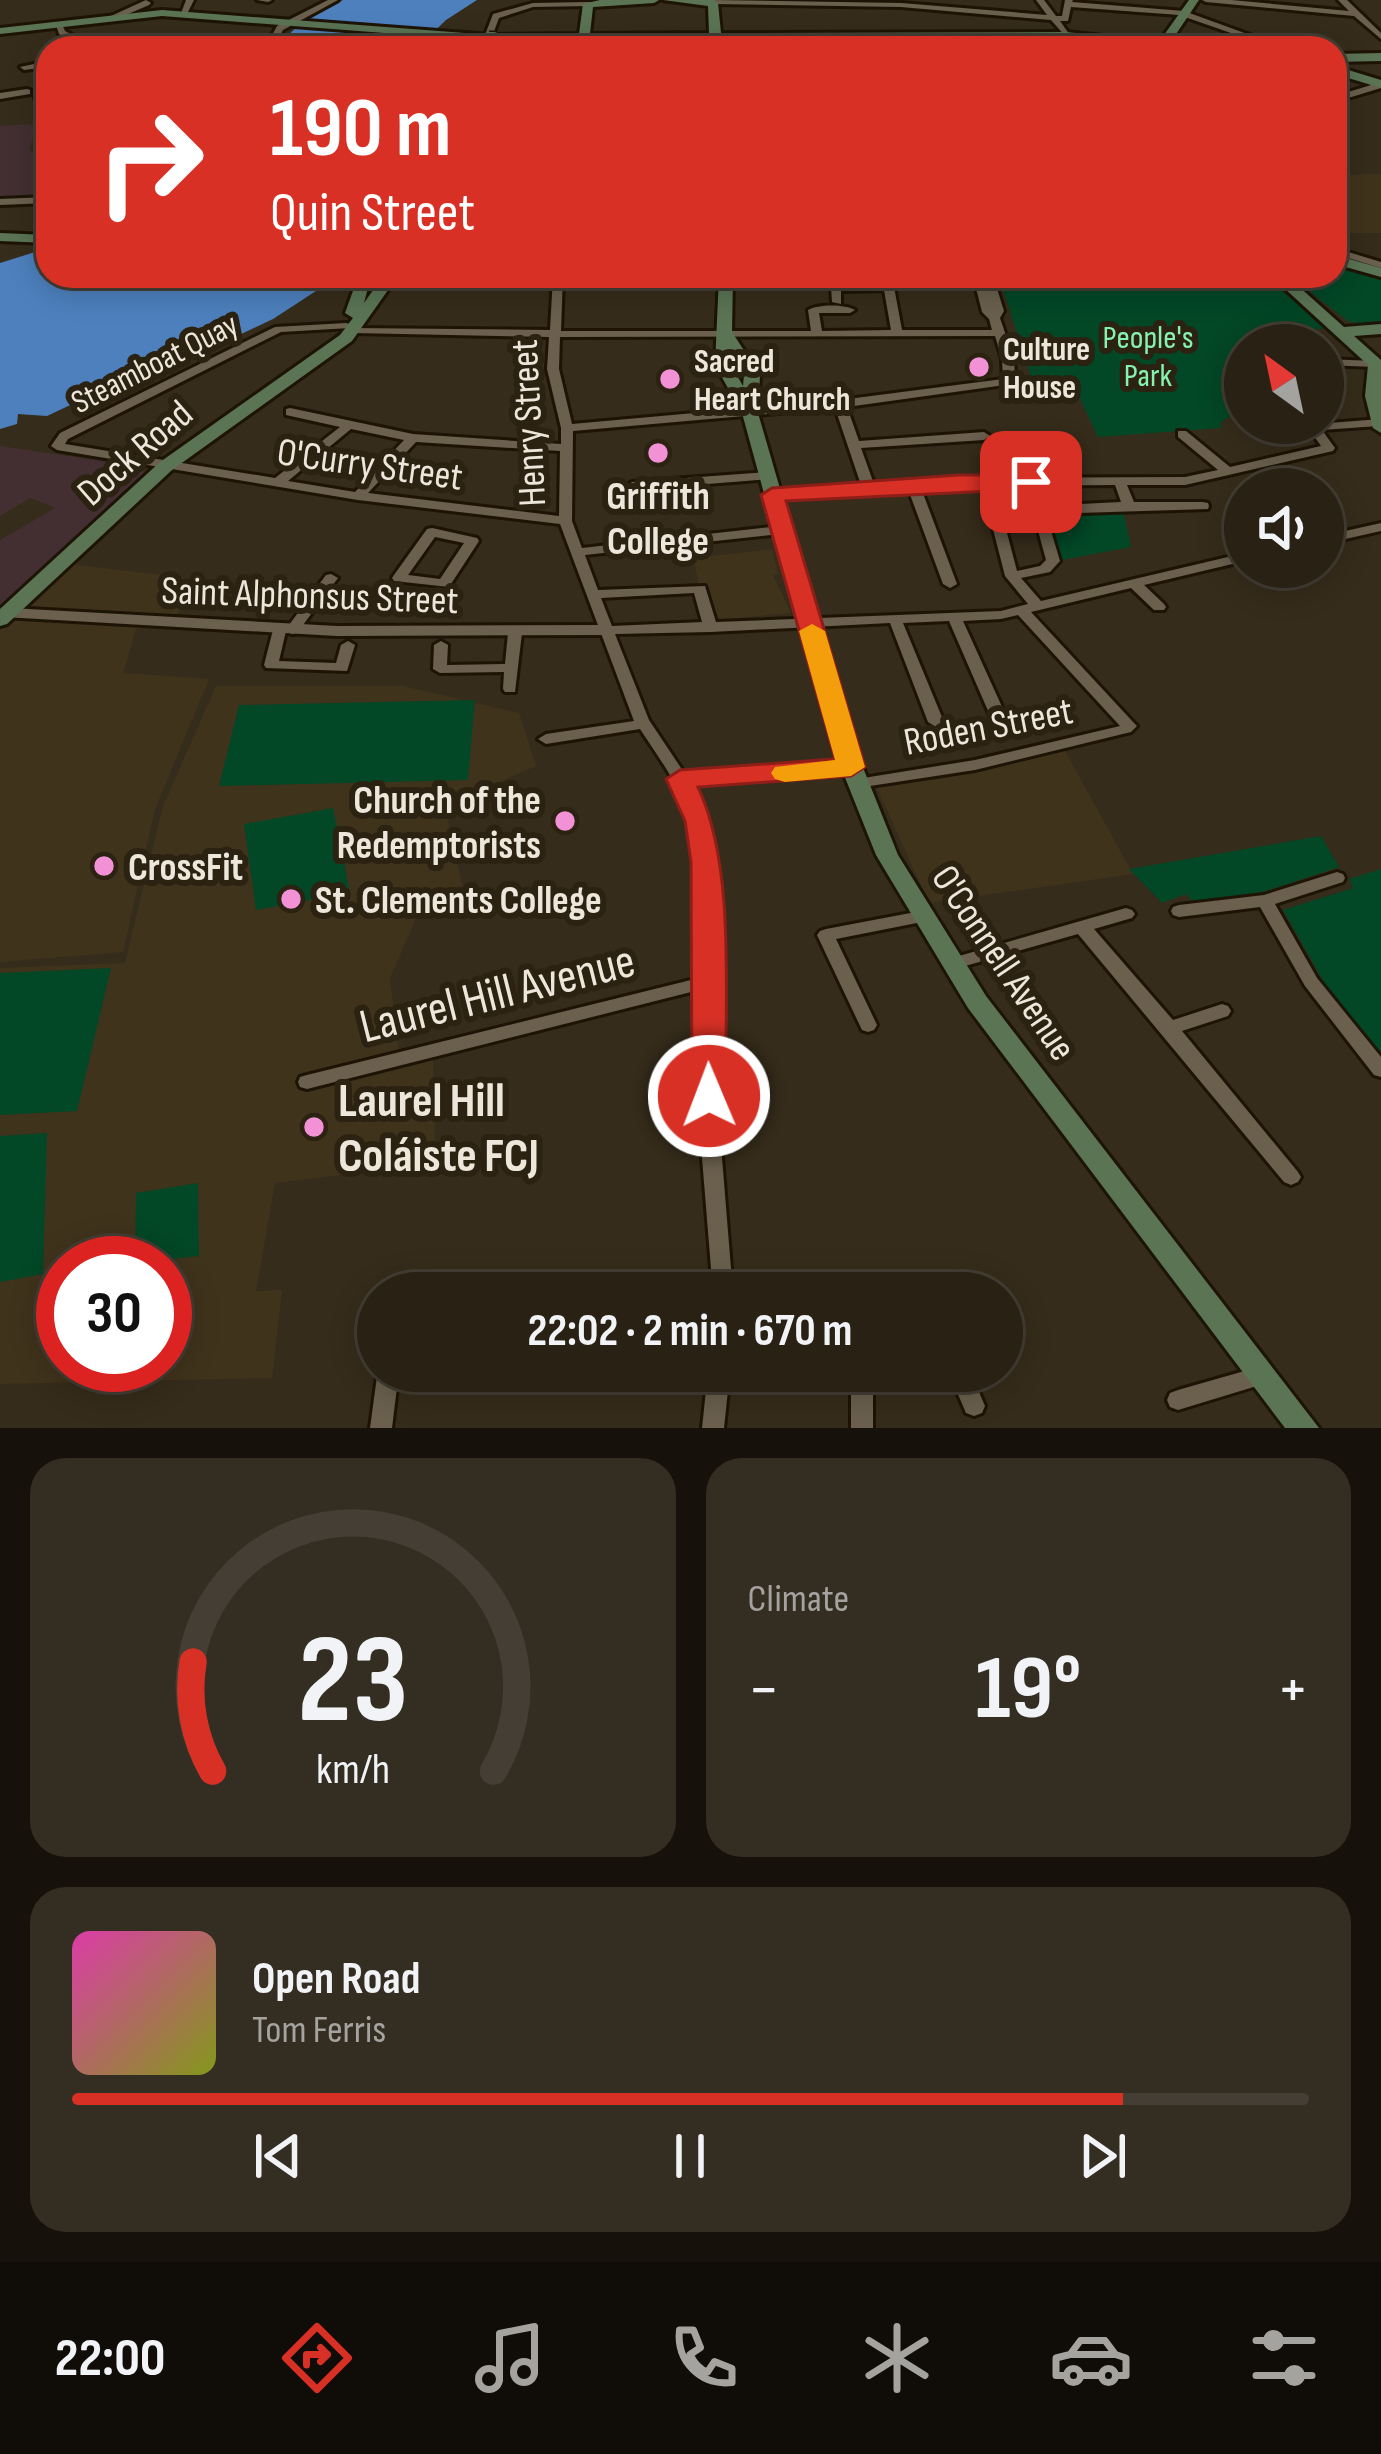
<!DOCTYPE html>
<html lang="en">
<head>
<meta charset="utf-8">
<style>
	body { margin:0; font-family:"Sofia Sans Condensed",sans-serif; background:#342e22; color:#f1f3f6; height:100vh; display:flex; flex-direction:column; font-size:45px; white-space:nowrap }
	* { box-sizing:border-box; margin:0 }
	p { font-size:39px; color:#a5a3a0 }
	.icon { flex:none; width:66px; height:66px; fill:none; stroke:currentColor; stroke-width:2; stroke-linecap:round; stroke-linejoin:round }
	.map { position:relative; height:1428px; overflow:hidden }
	.details { display:flex; flex-direction:column; gap:30px; padding:30px; background:#16120b; flex:1 }
	.details>* { flex:none }
	.guide { position:absolute; left:36px; top:36px; width:1311px; height:252px; border-radius:36px; box-shadow:0 6px 30px #0003,0 0 0 3px #443e34; background:#d93025; color:#fff; overflow:hidden }
	.needle { width:78px; rotate:327deg }
	.controls { position:absolute; left:1224px; top:324px; display:grid; gap:24px }
	.controls a { display:grid; place-items:center; width:120px; height:120px; border-radius:50%; background:#282114; box-shadow:0 6px 30px #0003,0 0 0 3px #443e34; font-size:60px }
	.speed { position:absolute; left:36px; top:1236px; display:flex; gap:24px; font-size:60px; font-weight:700; text-align:center }
	.speed>* { display:grid; place-content:center; width:156px; height:156px; border-radius:50%; background:#282114; box-shadow:0 6px 30px #0003,0 0 0 3px #443e34; line-height:1 }
	.speed .limit { border:18px solid #d22; background:#fff; color:#111 }
	.pin { position:absolute; display:grid; place-items:center; width:102px; height:102px; color:#fff; margin:-51px; border-radius:24px; box-shadow:0 6px 18px #0006 }
	.me { position:absolute; width:132px; margin:-66px; rotate:359deg; stroke-linejoin:round; filter:drop-shadow(0 0 9px #0008) }
	.turn { display:flex; align-items:center; gap:42px; height:252px; padding:0 36px; font-size:54px }
	.turn .icon { width:156px; height:156px; stroke-width:2.5 }
	.turn b { display:block; font-size:84px; line-height:102px }
	.big { font-size:90px; font-weight:700; line-height:1.1 }
	.details .widget { flex:1; display:flex; flex-direction:column; justify-content:center; gap:18px; min-width:0; padding:0 42px; border-radius:36px; background:#342e22 }
	.details .dial { align-items:center; gap:0 }
	.dial svg { height:312px; overflow:visible; fill:none; stroke:#443e34; stroke-width:7; stroke-linecap:round; text-anchor:middle }
	.dial text { fill:#f1f3f6; stroke:none }
	.song { display:flex; align-items:center; gap:36px }
	.cover { width:144px; height:144px; border-radius:18px; background:linear-gradient(135deg,hsl(320 70% 55%),hsl(70 70% 35%)) }
	.played { height:12px; border-radius:6px; background:linear-gradient(90deg,#d93025 85%,#443e34 85%) }
	.keys { display:flex; justify-content:space-around; direction:ltr }
	.heat { display:flex; justify-content:space-between; align-items:center; font-size:66px; direction:ltr }
	.details .tiles { flex:1; display:grid; gap:30px; grid-template-columns:1fr 1fr }
	.widget:last-child { grid-column:span 2 }
	.trip { position:absolute; left:357px; top:1272px; width:666px; height:120px; border-radius:60px; background:#282114; box-shadow:0 6px 30px #0003,0 0 0 3px #443e34; font-weight:700; line-height:120px; text-align:center }
	.tabs { display:flex; height:192px; justify-content:space-around; align-items:center; background:#100d08; color:#a5a3a0 }
	.tabs .icon { width:84px; height:84px }
	.tabs .selected { color:#d93025 }
	.tabs b { font-size:54px; color:#f1f3f6 }
	.map>svg:first-child { display:block }
	.built { fill:#40331c; fill-rule:evenodd }
	.industrial { fill:#432f32 }
	.green { fill:#024726 }
	.water { fill:#4d80bd }
	.lines { fill:none; stroke-linecap:round; stroke-linejoin:round }
	.minor-casing { stroke:#1d1405; stroke-width:6 }
	.tertiary-casing { stroke:#1d1405; stroke-width:6 }
	.secondary-casing { stroke:#1d1405; stroke-width:6 }
	.minor { fill:#6b604e; fill-rule:evenodd }
	.tertiary { fill:#6b604e; fill-rule:evenodd }
	.secondary { fill:#5a7454; fill-rule:evenodd }
	.secondary-bridge-casing { stroke:#1d1405; stroke-width:15; stroke-linecap:butt }
	.secondary-bridge { stroke:#5a7454; stroke-width:12 }
	.route { fill:#d93025; stroke:#8d1f18; stroke-width:3 }
	.slow { fill:#f59e0b }
	.poi-dot { fill:#f391d6; stroke:#2c2212; stroke-width:4.5 }
	.labels { text-anchor:middle; stroke-width:12; stroke-linejoin:round; paint-order:stroke }
	.far-park-label { font-size:33px; fill:#86f2af; stroke:#2c2212 }
	.far-poi-label { font-size:33px; font-weight:bold; fill:#ede6db; stroke:#2c2212; text-anchor:start }
	.far-street-label { font-size:33px; fill:#ede6db; stroke:#2c2212 }
	.street-label { font-size:39px; fill:#ede6db; stroke:#2c2212 }
	.poi-label { font-size:39px; font-weight:bold; fill:#ede6db; stroke:#2c2212; text-anchor:start }
	.near-street-label { font-size:48px; fill:#ede6db; stroke:#2c2212 }
	.near-poi-label { font-size:48px; font-weight:bold; fill:#ede6db; stroke:#2c2212; text-anchor:start }
</style>
</head>
<body>
<div class="map">
<svg width="1381" height="1428" viewBox="0 0 1381 1428">
	<rect width="100%" height="100%" fill="#362c1b"/>
	<g class="built">
		<path d="M1381,174V233H1335V175Z"/>
		<path d="M772,549L778,574L773,575L791,613L713,620L706,589L710,588L699,585L693,558Z"/>
		<path d="M70,564L211,581L198,599L186,601L173,620L136,629L123,673L209,679L155,809L123,952L0,962V627Z"/>
		<path d="M216,686H403L519,713L536,766L485,788L442,795L463,889L420,909L390,978L399,1054L433,1051L435,1140L416,1145V1166L275,1183L256,1291L282,1290L272,1378L0,1384V968L125,963L163,806ZM63,1263H165V1365H63Z"/>
		<path d="M1065,751L1133,874L929,903L876,786L939,779Z"/>
	</g>
	<g class="industrial">
		<path d="M30,124L35,129L29,151L48,153V196L0,197V126Z"/>
		<path d="M0,446L135,466L145,472L0,607V540L55,508L30,498L0,516Z"/>
	</g>
	<g class="green">
		<path d="M1335,265L1381,277V325L1349,322L1290,276H1335Z"/>
		<path d="M999,276H1262L1331,328L1252,334L1263,345H1245V407L1221,422V428L1098,437L1074,386H1034Z"/>
		<path d="M1123,511L1131,547L1062,560L1044,515Z"/>
		<path d="M475,700L468,780L219,786L239,705Z"/>
		<path d="M333,808L350,893L256,910L244,824Z"/>
		<path d="M1321,836L1339,867L1266,891L1194,903L1186,894L1162,903L1129,869Z"/>
		<path d="M1381,869V1056L1334,1000L1283,910L1353,888L1349,879Z"/>
		<path d="M111,968L77,1111L0,1115V973Z"/>
		<path d="M47,1133L43,1274L0,1282V1136Z"/>
		<path d="M198,1183L199,1256L135,1263L136,1193Z"/>
	</g>
	<g class="water">
		<path d="M343,0H477L446,20L417,48H280C293,23 318,13 343,0Z"/>
		<path d="M48,248V276H339L273,319L112,395L100,391L47,416L18,414L17,424L0,429V263Z"/>
	</g>
	<g class="lines">
		<defs>
			<g id="minor">
				<path d="M186,0H194L186,16H180Z"/>
				<path d="M257,0H272L268,2Z"/>
				<path d="M328,0H338L283,30L273,48H265L277,26Z"/>
				<path d="M712,0L901,3L1047,15L1036,0H1044L1056,16H1062L1065,0H1073L1072,2L1184,11L1286,48H1274L1179,15L1071,7L1068,21H1060L1070,35L1066,37L1051,20L901,7L713,4L709,2Z"/>
				<path d="M1202,0H1231L1349,11L1338,0H1347L1381,33V39L1354,16L1206,2Z"/>
				<path d="M588,2H591V6L533,7L499,18L492,37L485,35L493,14L533,3Z"/>
				<path d="M55,22H61L65,31L96,48H86L59,34Z"/>
				<path d="M986,33L990,35L995,48H987L982,35Z"/>
				<path d="M48,61V67L24,70L20,67Z"/>
				<path d="M48,85V91L42,92L44,101L48,102V108L37,105L33,91Z"/>
				<path d="M27,89L30,90V94L0,99V93Z"/>
				<path d="M48,197V203L0,205V199Z"/>
				<path d="M1335,248L1381,262V268L1335,254Z"/>
				<path d="M553,276H563L561,331H811L808,310C818,304 845,304 855,310L850,313H819L822,331L891,330L884,290L841,291V304L832,302L831,286L883,284L882,276H892L902,330H992L989,319L982,312L973,276H993L1004,311L1000,318L1014,359L1015,375L1012,384L847,407L859,441L984,432L990,436L984,440L861,448L874,484L959,478L1185,477L1218,470L1178,437V431H1186L1230,467L1321,446L1309,429L1316,424L1381,419V425L1378,426L1322,430L1335,448L1333,451L1185,485H1127L1134,502H1203L1208,503L1209,506L1208,509L1046,514L1060,561L1050,572L1021,578L1041,601L1245,553V561L1144,585L1164,604L1166,607L1164,610H1154L1131,588L1031,612L1134,723L1137,726L1131,732L975,770L857,788L851,786L849,783L851,780L975,760L1120,726L1018,615L1001,619L963,621L1008,720L1000,725L992,720L949,621L903,623L944,722L936,727L928,722L890,623L711,632L615,634L649,720L685,774L851,762L859,767L851,772L691,783L708,821L714,862L720,1133L733,1293H713L700,1133L699,990L307,1089L300,1087L298,1082L300,1077L307,1075L699,978C698,934 704,859 691,819C680,786 659,758 640,729L546,744L538,739L546,734L634,721L560,524L358,500L57,450L51,446L60,433L275,327L346,323L350,324V328L550,330ZM350,328V332L354,333L549,337L547,369L561,428V444L413,434L290,408L286,409V415L340,427L275,478L65,444L68,439L281,332ZM995,336L1002,359L1003,379L840,400L572,424L559,369L560,337ZM835,408L861,485L772,491L767,492V498L908,489L943,584L950,588L957,584L921,488L982,486L1005,576L1028,604L1001,611L716,622L705,586L598,590L585,555L780,534L787,530L780,526L582,548L572,521L573,431ZM351,429L404,440L355,492L288,481ZM416,442L560,451L559,516L368,493ZM1115,485L1121,502L1040,506L1026,501L999,502L994,486ZM1024,509L1033,512L1046,560L1040,566L1017,571L1001,510ZM694,593L702,622L612,626L601,598Z"/>
				<path d="M1323,359L1376,361L1380,362L1381,365L1376,367L1323,365Z"/>
				<path d="M767,472L771,473V479L632,490L626,486L632,482Z"/>
				<path d="M1381,523V531L1323,544V536Z"/>
				<path d="M432,528L477,538L479,541L449,587L394,581L392,578L394,575L427,529ZM435,537L464,543L440,579L408,575Z"/>
				<path d="M331,574L338,578L297,633L292,634L286,631L279,661L336,663L341,645L348,641L355,645L347,671L266,668L264,665L274,626L279,625L286,629L326,575Z"/>
				<path d="M515,629L522,633L515,692H505L503,689L504,672L440,673L433,669L434,645L441,641L448,645L447,665L505,664L508,633Z"/>
				<path d="M1337,872L1343,874L1345,878L1343,882L1275,904L1317,978L1381,1057V1077L1374,1075L1305,986L1260,907L1179,917L1173,915L1171,911L1173,907L1179,905L1264,895Z"/>
				<path d="M1126,908L1132,910L1135,914L1132,918L1094,929L1173,1020L1222,1004L1228,1006L1231,1011L1228,1016L1182,1031L1298,1172L1301,1177L1298,1182L1291,1185L1284,1182L1078,934L951,970L945,968L942,964L945,960Z"/>
				<path d="M921,911L927,913L930,917L927,921L836,939L877,1025L874,1030L868,1032L862,1030L817,935L820,931L826,929Z"/>
				<path d="M930,1281L937,1284L941,1293H921L923,1284Z"/>
				<path d="M1262,1366L1270,1368L1273,1375L1270,1382L1178,1410L1170,1407L1167,1400L1170,1393L1178,1390Z"/>
				<path d="M378,1369L399,1371L392,1428H370Z"/>
				<path d="M708,1371H730L724,1428H702Z"/>
				<rect x="851" y="1371" width="22" height="57"/>
				<path d="M948,1371H970L985,1406L982,1413L974,1416L966,1413Z"/>
			</g>
			<g id="tertiary">
				<path d="M146,0L151,3L149,5L119,18L111,16Z"/>
				<path d="M1381,82V88L1335,102V96Z"/>
				<path d="M10,608L337,626L608,625L616,630L608,635L337,636L4,617L2,613Z"/>
			</g>
			<g id="secondary">
				<path d="M600,0H659L654,3L593,7L590,34L709,33L708,6L663,0H714L718,3L721,33L1066,32L1159,42L1189,0H1199L1170,43L1190,48H1153L1066,38L721,40V48H711L710,40L590,41L589,48H577L578,41H489L162,16L0,34V28L162,10L491,35L579,34L583,4Z"/>
				<path d="M1381,53V61L1335,62V54Z"/>
				<path d="M1335,66L1381,80V88L1335,74Z"/>
				<path d="M0,233L48,235V243L0,241Z"/>
				<path d="M1335,255L1381,268V277L1335,264Z"/>
				<path d="M351,276H365L368,288L364,303L383,276H398L352,341L172,470L7,624L0,626V609L160,462L340,335L353,318L345,313L354,288Z"/>
				<path d="M719,276H733L732,332L760,375L758,413L856,750L898,855L986,996L1319,1428H1285L968,1008L876,855L834,750L742,413L715,365ZM731,355L744,375L743,386L731,365Z"/>
				<path d="M1271,276H1287L1344,327L1381,324V334L1354,336L1381,360V433L1373,428L1365,396L1368,365Z"/>
			</g>
		</defs>
		<use href="#minor" class="minor-casing"/>
		<use href="#tertiary" class="tertiary-casing"/>
		<use href="#secondary" class="secondary-casing"/>
		<use href="#minor" class="minor"/>
		<use href="#tertiary" class="tertiary"/>
		<use href="#secondary" class="secondary"/>
		<defs>
			<path id="secondary-bridge" d="M489,38H494"/>
		</defs>
		<use href="#secondary-bridge" class="secondary-bridge-casing"/>
		<use href="#secondary-bridge" class="secondary-bridge"/>
	</g>
	<path class="route" d="M959,475H1031L1043,482L1031,489L786,501L865,767L851,776L698,787C737,870 724,1002 726,1096L721,1105L709,1109L697,1105L692,1096L691,862L685,821L666,779L680,770L835,759L761,495L772,488Z"/>
	<path class="slow" d="M812,624L825,631L865,767L851,776L785,782L775,779L771,773L775,767L835,760L799,631Z"/>
	<g class="poi-dot">
		<circle cx="979" cy="367" r="12"/>
		<circle cx="670" cy="379" r="12"/>
		<circle cx="658" cy="453" r="12"/>
		<circle cx="565" cy="821" r="12"/>
		<circle cx="104" cy="866" r="12"/>
		<circle cx="291" cy="899" r="12"/>
		<circle cx="314" cy="1127" r="12"/>
	</g>
	<g class="labels">
		<g class="far-park-label">
			<text x="1148" y="348">People's<tspan x="1148" dy="38">Park</tspan></text>
		</g>
		<g class="far-poi-label">
			<text x="1003" y="360">Culture<tspan x="1003" dy="38">House</tspan></text>
			<text x="694" y="372">Sacred<tspan x="694" dy="38">Heart Church</tspan></text>
		</g>
		<g class="far-street-label">
			<text transform="translate(154 362) rotate(-27)" y="12">Steamboat Quay</text>
		</g>
		<g class="street-label">
			<text transform="translate(527 423) rotate(-93)" y="14">Henry Street</text>
			<text transform="translate(134 452) rotate(-41)" y="14">Dock Road</text>
			<text transform="translate(370 463) rotate(8)" y="14">O'Curry Street</text>
			<text transform="translate(310 594) rotate(2)" y="14">Saint Alphonsus Street</text>
			<text transform="translate(988 725) rotate(-11)" y="14">Roden Street</text>
			<text transform="translate(1005 962) rotate(56)" y="14">O'Connell Avenue</text>
		</g>
		<g class="poi-label">
			<text x="658" y="509" text-anchor="middle">Griffith<tspan x="658" dy="45">College</tspan></text>
			<text x="541" y="813" text-anchor="end">Church of the<tspan x="541" dy="45">Redemptorists</tspan></text>
			<text x="128" y="880">CrossFit</text>
			<text x="315" y="913">St. Clements College</text>
		</g>
		<g class="near-street-label">
			<text transform="translate(497 992) rotate(-14)" y="17">Laurel Hill Avenue</text>
		</g>
		<g class="near-poi-label">
			<text x="338" y="1116">Laurel Hill<tspan x="338" dy="55">Coláiste FCJ</tspan></text>
		</g>
	</g>
</svg>
<div class="controls">
<a><svg class="needle" viewBox="-14 -14 28 28"><path d="M0-13l5 13h-10z" fill="#e53935"/><path d="M0 13l5-13h-10z" fill="#a5a3a0"/></svg></a>
<a><svg class="icon" aria-label="sound" viewBox="0 0 24 24"><path d="M4 9h4l5-4v14l-5-4H4zM17 9q2 3 0 6"/></svg></a>
</div>
<div class="speed"><div class="limit">30</div></div>
<div class="pin" style="left:1031px;top:482px;background:#d93025"><svg class="icon" aria-label="arrive" viewBox="0 0 24 24"><path d="M6 21V4h12l-3 4 3 4H6"/></svg></div>
<svg class="me" style="left:709px;top:1096px" viewBox="-20 -20 40 40"><circle r="17" fill="#d93025" stroke="#fff" stroke-width="3"/><path d="M0-11L8 9 0 5-8 9z" fill="#fff"/></svg>
<div class="trip">22:02 · 2 min · 670 m</div>
<div class="guide">
<div class="turn"><svg class="icon" aria-label="right" viewBox="0 0 24 24"><path d="M7 20v-9h11M14 6l5 5-5 5"/></svg><div><b>190 m</b>Quin Street</div></div>
</div>
</div>
<section class="details">
<div class="tiles">
<div class="widget dial"><svg viewBox="0 0 100 80">
<path d="M14 69A42 42 0 1 1 86 69"/>
<path d="M14 69A42 42 0 0 1 9 41" stroke="#d93025"/>
<text x="50" y="56" font-size="32" font-weight="700">23</text>
<text x="50" y="72" font-size="11">km/h</text>
</svg></div>
<div class="widget"><p>Climate</p>
<div class="heat"><a>−</a><b class="big">19°</b><a>+</a></div>
</div>
<div class="widget">
<div class="song"><i class="cover"></i><div><b>Open Road</b><p>Tom Ferris</p></div></div>
<div class="played"></div>
<div class="keys"><svg class="icon" aria-label="previous" viewBox="0 0 24 24"><path d="M18 5L8 12l10 7zM5 5v14"/></svg><svg class="icon" aria-label="pause" viewBox="0 0 24 24"><path d="M8 5v14M16 5v14"/></svg><svg class="icon" aria-label="next" viewBox="0 0 24 24"><path d="M6 5l10 7-10 7zM19 5v14"/></svg></div>
</div>
</div>
</section>
<nav class="tabs">
<b>22:00</b>
<svg class="icon selected" aria-label="directions" viewBox="0 0 24 24"><path d="M12 3l9 9-9 9-9-9zM9 14v-3h6M13 9l2 2-2 2"/></svg>
<svg class="icon" aria-label="music" viewBox="0 0 24 24"><path d="M9 18V5l10-2v13"/><circle cx="6" cy="18" r="3"/><circle cx="16" cy="16" r="3"/></svg>
<svg class="icon" aria-label="phone" viewBox="0 0 24 24"><path d="M5 4h4l2 5-3 2q2 4 5 5l2-3 5 2v4C11 20 4 13 5 4z"/></svg>
<svg class="icon" aria-label="climate" viewBox="0 0 24 24"><path d="M12 3v18M4 7l16 10M4 17L20 7"/></svg>
<svg class="icon" aria-label="car" viewBox="0 0 24 24"><path d="M5 17H2v-5l4-1 3-4h7l3 4 3 1v5h-3M9 17h6M6 11h13"/><circle cx="7" cy="17" r="2"/><circle cx="17" cy="17" r="2"/></svg>
<svg class="icon" aria-label="filters" viewBox="0 0 24 24"><path d="M4 7h16M4 17h16"/><circle cx="9" cy="7" r="2"/><circle cx="15" cy="17" r="2"/></svg>
</nav>
</body>
</html>
